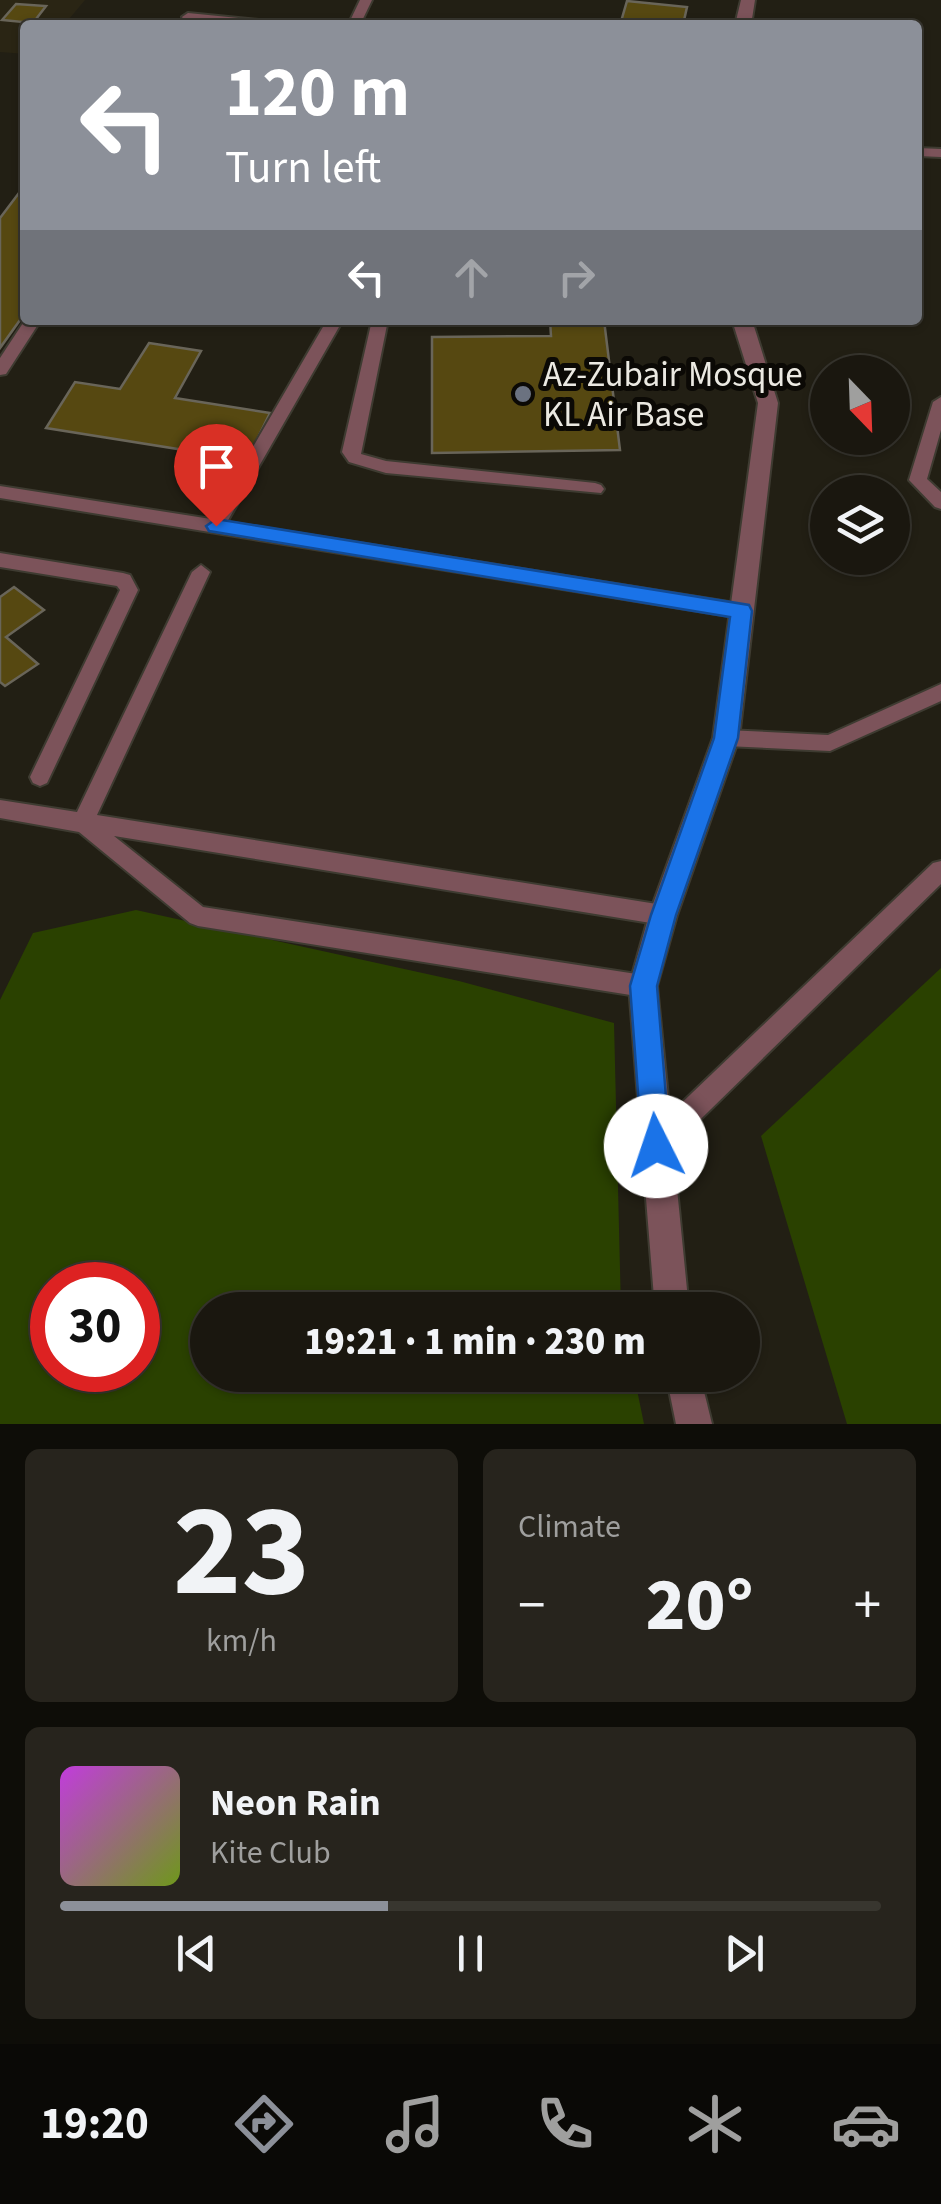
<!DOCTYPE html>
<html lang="en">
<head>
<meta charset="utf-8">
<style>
	body { margin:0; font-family:"Source Sans 3",sans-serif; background:#27241d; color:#f1f3f6; height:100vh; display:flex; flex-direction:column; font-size:38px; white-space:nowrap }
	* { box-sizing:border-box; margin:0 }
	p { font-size:32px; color:#9f9f9e }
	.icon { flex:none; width:55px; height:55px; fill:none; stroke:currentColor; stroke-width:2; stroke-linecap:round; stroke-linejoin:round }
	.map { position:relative; height:1424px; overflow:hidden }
	.details { display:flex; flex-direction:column; gap:25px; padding:25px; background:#0e0d08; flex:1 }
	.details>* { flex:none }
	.top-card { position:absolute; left:20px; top:20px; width:902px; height:305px; border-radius:10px; box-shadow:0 2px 8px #0004,0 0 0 2px #38362f; background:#8c9099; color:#fff; overflow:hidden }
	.needle { width:65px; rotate:157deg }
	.tools { position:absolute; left:810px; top:355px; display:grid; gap:20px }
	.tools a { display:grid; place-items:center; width:100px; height:100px; border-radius:50%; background:#1a170f; box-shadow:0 2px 8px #0004,0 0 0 2px #38362f; font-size:50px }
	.speed { position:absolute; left:30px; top:1262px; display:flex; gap:20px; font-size:50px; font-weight:700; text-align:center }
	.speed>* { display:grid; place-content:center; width:130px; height:130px; border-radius:50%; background:#1a170f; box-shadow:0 2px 8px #0004,0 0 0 2px #38362f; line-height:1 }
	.speed .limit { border:15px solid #d22; background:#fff; color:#111 }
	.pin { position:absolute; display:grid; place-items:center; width:85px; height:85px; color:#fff; margin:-102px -42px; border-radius:50% 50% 50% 0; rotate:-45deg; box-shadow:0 0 10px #0007 }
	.pin .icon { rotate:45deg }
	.me { position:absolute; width:110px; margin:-55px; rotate:356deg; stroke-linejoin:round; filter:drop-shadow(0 0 8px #0008) }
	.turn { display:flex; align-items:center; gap:35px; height:210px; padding:0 40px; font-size:45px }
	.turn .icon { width:130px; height:130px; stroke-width:2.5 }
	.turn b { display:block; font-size:70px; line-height:85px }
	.lanes { display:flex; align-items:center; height:95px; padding:0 40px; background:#0003; justify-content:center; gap:50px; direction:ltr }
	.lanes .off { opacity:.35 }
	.big { font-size:75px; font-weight:800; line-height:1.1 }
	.details .widget { flex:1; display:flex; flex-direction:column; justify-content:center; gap:15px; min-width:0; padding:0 35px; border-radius:15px; background:#27241d }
	.details .dial { align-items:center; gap:0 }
	.dial b { font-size:130px; line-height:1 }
	.song { display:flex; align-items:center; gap:30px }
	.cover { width:120px; height:120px; border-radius:15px; background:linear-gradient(135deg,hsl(290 70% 55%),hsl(80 70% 35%)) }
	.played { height:10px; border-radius:5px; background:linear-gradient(90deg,#8c9099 40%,#38362f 40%) }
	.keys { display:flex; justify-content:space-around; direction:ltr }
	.heat { display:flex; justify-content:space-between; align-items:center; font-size:55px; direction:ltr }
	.details .tiles { flex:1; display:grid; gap:25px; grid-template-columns:1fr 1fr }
	.widget:last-child { grid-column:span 2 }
	.trip { position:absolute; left:190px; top:1292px; width:570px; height:100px; border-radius:50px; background:#1a170f; box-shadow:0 2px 8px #0004,0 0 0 2px #38362f; font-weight:800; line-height:100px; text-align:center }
	.tabs { display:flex; height:160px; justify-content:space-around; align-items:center; background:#0a0906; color:#9f9f9e }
	.tabs .icon { width:70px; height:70px }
	.tabs .current { color:#8c9099 }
	.tabs b { font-size:45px; color:#f1f3f6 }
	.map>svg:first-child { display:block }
	.built { fill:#2a2514 }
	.green { fill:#2a4100; fill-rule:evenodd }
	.building { fill:#564811; stroke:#696559; stroke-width:2.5 }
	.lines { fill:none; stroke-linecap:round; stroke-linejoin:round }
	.service-casing { stroke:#3e3b31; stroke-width:4 }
	.minor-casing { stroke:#3e3b31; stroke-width:4 }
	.service { fill:#7c535a; fill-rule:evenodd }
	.minor { fill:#7c535a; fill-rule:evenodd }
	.route { fill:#1a73e8; stroke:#114b97; stroke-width:2.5 }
	.worship-dot { fill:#6b7280; stroke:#0b0905; stroke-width:4 }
	.labels { text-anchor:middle; stroke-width:10; stroke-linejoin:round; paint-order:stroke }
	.poi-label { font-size:35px; fill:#ebe9e2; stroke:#0b0905; text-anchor:start }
</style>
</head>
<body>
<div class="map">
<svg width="941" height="1424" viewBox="0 0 941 1424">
	<rect width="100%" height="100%" fill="#221f14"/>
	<path class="built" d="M0,0H85L64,25H25V54L0,52Z"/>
	<g class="green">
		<path d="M136,910L459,981L614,1023L621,1310H208V1375H634L644,1424H0V1000L33,933ZM52,1285H138V1370H52Z"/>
		<path d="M941,968V1424H847L761,1136Z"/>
	</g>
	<g class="building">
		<path d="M627,1L687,7L683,25H620Z"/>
		<path d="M16,4L46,6L33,23L2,20Z"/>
		<path d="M25,185V313L0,348V218Z"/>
		<path d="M550,320H604L620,450L432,453V337L551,336Z"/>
		<path d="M149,343L201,351L175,398L270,413L247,460L46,428L75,382L120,389Z"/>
		<path d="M14,587L44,610L6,637L38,664L5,686L0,682V597Z"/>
	</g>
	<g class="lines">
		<defs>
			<g id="service">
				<path d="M360,0H372L360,25H348Z"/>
				<path d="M188,13L269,21L275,25H232L184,20L182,17Z"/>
				<path d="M918,148L941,149V157L918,156Z"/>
				<path d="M25,320H41L6,374L0,375V358Z"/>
				<path d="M327,320H343L227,522L741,604L750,611L748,616L741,618L0,498V486L211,519Z"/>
				<path d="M372,320H388L361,454L386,461L595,483L601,485L604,489L601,493L386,473L349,462L342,452Z"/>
				<path d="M941,397V430L927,479L941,492V509L935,507L909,480L933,402Z"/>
				<path d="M0,553L123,573L130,575L138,590L47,783L40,786L33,783L30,777L120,590L117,586L0,567Z"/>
				<path d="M201,565L210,572L97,815L663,905L671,908L674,915L671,922L663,925L114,836L203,907L643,975L651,978L655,986L651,994L643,997L198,926L190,923L79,832L0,818V800L77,812L192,572Z"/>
				<path d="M941,684V701L830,751L726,746L719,744L716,738L719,732L726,730L828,735Z"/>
				<path d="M941,861V884L665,1154L656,1157L647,1154L644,1145L647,1136L933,863Z"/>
			</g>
			<g id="minor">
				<path d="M741,0H755L751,25H735Z"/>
				<path d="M732,320H752L778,403L739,738L677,915L657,986L689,1310H655L629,986L649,915L713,738L758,403Z"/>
				<path d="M666,1375H700L712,1424H676Z"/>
			</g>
		</defs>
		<use href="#service" class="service-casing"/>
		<use href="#minor" class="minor-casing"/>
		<use href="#service" class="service"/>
		<use href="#minor" class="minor"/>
	</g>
	<path class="route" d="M216,519L749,605L752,611L738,738L676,915L657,986L670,1146L666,1155L656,1160L646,1155L642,1146L630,986L651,915L714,738L730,617L209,531L206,526Z"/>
	<circle class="worship-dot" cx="523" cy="394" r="10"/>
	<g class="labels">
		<g class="poi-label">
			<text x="543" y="386">Az-Zubair Mosque<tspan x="543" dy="40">KL Air Base</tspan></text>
		</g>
	</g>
</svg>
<div class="tools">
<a><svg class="needle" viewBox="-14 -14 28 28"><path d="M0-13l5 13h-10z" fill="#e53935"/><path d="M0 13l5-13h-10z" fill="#9f9f9e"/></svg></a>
<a><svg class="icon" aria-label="layers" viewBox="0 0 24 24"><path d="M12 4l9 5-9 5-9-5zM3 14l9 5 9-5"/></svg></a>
</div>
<div class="speed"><div class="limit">30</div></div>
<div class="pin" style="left:216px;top:526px;background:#d93025"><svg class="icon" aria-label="arrive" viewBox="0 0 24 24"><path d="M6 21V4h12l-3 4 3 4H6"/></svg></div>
<svg class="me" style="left:656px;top:1146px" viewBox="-20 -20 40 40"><circle r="19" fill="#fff"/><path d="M0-13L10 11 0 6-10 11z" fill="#1a73e8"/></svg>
<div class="trip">19:21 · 1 min · 230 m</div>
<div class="top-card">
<div class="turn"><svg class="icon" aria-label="left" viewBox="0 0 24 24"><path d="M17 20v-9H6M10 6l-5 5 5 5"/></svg><div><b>120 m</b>Turn left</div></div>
<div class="lanes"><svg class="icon" aria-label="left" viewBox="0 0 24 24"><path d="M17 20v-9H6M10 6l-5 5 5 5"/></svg><svg class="icon off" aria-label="ahead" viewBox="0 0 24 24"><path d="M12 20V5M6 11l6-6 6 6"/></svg><svg class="icon off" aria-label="right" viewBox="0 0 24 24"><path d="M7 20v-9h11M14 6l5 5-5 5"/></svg></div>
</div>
</div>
<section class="details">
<div class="tiles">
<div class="widget dial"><b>23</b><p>km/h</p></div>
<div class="widget"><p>Climate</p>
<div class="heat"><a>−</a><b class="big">20°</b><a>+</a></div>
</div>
<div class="widget">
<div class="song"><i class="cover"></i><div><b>Neon Rain</b><p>Kite Club</p></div></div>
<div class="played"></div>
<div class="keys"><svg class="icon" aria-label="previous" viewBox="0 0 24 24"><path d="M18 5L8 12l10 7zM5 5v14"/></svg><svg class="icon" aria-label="pause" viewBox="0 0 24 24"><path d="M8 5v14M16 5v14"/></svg><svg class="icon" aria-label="next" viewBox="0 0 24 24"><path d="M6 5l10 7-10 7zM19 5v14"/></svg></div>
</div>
</div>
</section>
<nav class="tabs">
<b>19:20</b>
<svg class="icon current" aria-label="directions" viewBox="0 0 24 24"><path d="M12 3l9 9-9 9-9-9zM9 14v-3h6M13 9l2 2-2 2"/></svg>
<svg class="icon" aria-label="music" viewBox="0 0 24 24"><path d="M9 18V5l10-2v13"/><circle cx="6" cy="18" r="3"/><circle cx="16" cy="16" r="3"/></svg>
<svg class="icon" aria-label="phone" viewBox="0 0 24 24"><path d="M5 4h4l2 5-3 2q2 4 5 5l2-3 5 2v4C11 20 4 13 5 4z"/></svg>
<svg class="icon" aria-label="climate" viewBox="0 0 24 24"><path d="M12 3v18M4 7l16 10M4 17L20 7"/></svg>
<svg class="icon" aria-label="car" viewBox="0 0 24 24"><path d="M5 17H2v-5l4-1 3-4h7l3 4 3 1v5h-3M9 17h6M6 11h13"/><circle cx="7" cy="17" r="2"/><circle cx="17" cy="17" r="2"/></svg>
</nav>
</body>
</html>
